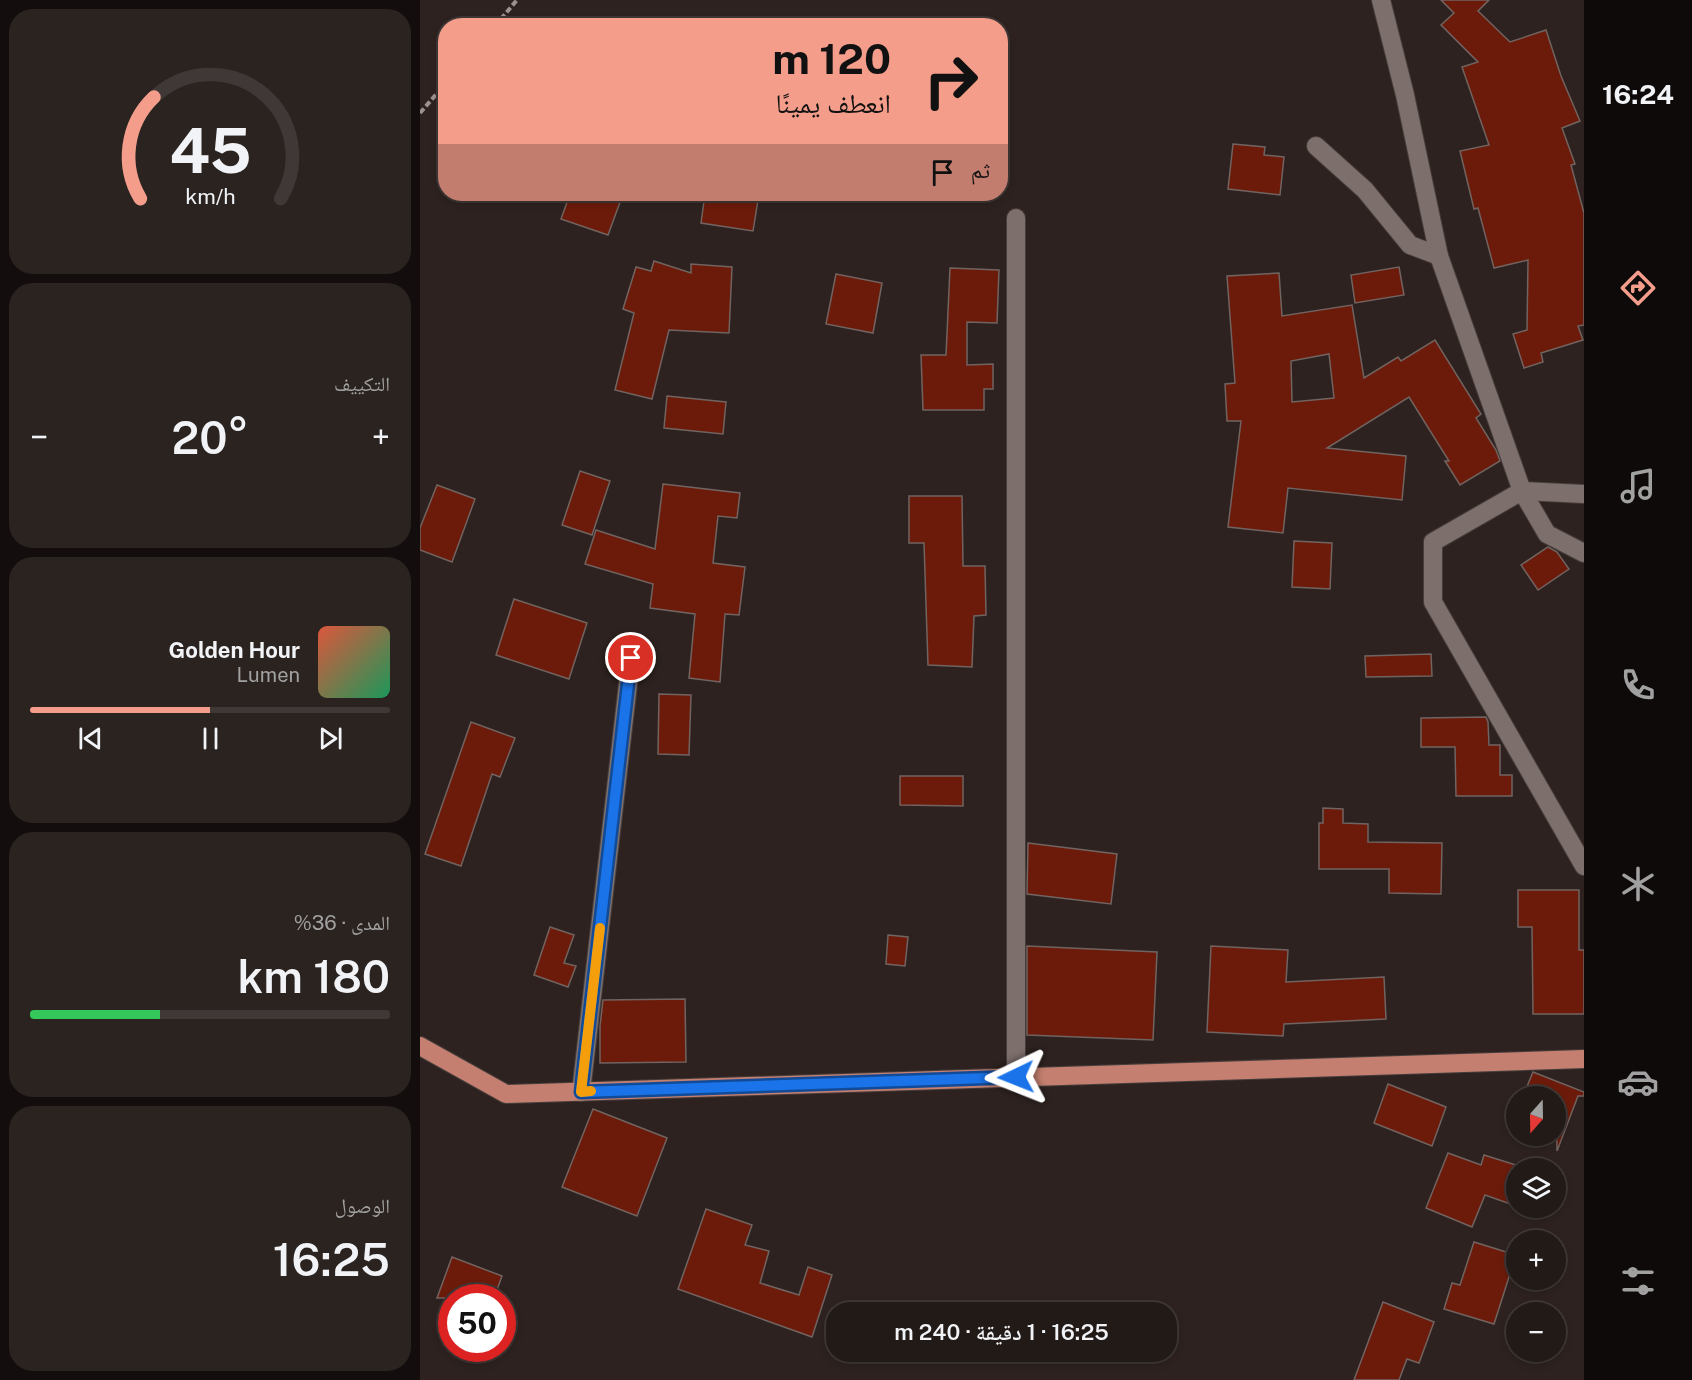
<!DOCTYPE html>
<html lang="ar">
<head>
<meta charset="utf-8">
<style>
	body { margin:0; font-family:"Public Sans","Noto Naskh Arabic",sans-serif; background:#2a2320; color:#f1f3f6; direction:rtl; height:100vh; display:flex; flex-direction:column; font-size:22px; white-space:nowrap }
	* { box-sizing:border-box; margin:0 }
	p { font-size:20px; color:#a2a1a1 }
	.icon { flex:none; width:33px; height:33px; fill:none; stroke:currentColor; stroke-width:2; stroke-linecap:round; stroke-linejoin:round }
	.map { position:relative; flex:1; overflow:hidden; direction:ltr }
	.details { display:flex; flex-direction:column; gap:9px; padding:9px; background:#130e0d; width:420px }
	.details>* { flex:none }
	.guide { position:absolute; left:18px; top:18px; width:570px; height:183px; border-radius:24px; box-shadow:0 3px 9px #0003,0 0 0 2px #3f3836; direction:rtl; background:#f49d8b; color:#111; overflow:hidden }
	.needle { width:39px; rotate:200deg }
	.controls { position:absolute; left:1086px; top:1086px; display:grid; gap:12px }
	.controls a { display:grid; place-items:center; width:60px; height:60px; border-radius:50%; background:#221a17; box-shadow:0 3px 9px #0003,0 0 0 2px #3f3836; font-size:30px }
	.speed { position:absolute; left:18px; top:1284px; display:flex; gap:12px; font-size:30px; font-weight:700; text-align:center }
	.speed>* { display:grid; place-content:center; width:78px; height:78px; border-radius:50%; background:#221a17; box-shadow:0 3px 9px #0003,0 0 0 2px #3f3836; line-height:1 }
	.speed .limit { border:9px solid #d22; background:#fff; color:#111 }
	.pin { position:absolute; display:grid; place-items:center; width:51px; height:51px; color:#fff; margin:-26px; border:3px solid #fff; border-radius:50%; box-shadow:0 2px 6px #0007 }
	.me { position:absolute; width:66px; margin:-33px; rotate:268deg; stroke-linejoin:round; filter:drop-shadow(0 0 4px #0008) }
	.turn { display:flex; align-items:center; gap:21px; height:126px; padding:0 18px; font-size:27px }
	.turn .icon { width:78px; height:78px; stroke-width:2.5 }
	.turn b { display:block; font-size:42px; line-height:51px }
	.then { display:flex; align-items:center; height:57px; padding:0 18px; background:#0003; gap:12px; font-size:22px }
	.big { font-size:45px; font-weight:600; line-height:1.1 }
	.details .widget { flex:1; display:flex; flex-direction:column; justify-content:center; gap:9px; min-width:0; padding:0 21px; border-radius:24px; background:#2a2320 }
	.details .dial { align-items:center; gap:0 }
	.dial svg { height:156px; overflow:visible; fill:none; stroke:#3f3836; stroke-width:7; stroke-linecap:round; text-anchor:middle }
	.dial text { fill:#f1f3f6; stroke:none }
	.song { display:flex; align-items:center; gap:18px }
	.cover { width:72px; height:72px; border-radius:9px; background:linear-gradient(135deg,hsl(10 70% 55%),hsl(150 70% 35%)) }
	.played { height:6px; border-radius:3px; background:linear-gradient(90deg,#f49d8b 50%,#3f3836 50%) }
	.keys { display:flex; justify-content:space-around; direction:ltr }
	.heat { display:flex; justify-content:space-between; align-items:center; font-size:33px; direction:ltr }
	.charge { height:9px; border-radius:4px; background:linear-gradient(90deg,#34c759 36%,#3f3836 0) }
	.trip { position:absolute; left:406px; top:1302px; width:351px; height:60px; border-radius:24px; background:#221a17; box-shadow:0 3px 9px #0003,0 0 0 2px #3f3836; font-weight:600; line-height:60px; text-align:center; direction:rtl }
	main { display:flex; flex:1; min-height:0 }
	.dock { display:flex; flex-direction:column; width:108px; justify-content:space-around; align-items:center; background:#0e0a09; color:#a2a1a1 }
	.dock .icon { width:42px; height:42px }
	.dock .current { color:#f49d8b }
	.dock b { font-size:27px; color:#f1f3f6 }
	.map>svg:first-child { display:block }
	.building { fill:#6c1b0a; stroke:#716360; stroke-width:1.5; fill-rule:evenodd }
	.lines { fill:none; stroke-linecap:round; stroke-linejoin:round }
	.minor-casing { stroke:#473e3c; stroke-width:20 }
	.major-casing { stroke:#473e3c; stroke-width:20 }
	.path { stroke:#9c9391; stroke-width:4; stroke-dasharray:6 3; stroke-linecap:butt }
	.minor { stroke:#7d6f6c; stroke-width:18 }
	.major { stroke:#c47f70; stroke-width:18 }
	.route-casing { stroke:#114b97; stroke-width:15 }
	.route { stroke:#1a73e8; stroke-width:10 }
	.slow { stroke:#f59e0b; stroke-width:10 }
</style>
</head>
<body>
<main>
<nav class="dock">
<b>16:24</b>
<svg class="icon current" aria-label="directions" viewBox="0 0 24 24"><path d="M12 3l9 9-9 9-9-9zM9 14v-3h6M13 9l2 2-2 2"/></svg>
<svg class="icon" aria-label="music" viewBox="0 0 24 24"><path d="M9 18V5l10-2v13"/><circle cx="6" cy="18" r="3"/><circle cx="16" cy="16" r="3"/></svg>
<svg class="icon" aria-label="phone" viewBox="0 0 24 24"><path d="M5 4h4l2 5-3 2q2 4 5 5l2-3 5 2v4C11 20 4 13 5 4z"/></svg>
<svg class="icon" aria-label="climate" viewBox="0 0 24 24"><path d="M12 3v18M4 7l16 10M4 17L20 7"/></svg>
<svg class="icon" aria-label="car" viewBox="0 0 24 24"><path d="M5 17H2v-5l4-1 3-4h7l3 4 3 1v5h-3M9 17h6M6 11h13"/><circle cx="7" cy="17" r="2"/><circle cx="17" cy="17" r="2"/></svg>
<svg class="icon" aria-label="filters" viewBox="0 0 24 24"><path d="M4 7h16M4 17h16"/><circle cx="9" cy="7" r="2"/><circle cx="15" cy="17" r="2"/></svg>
</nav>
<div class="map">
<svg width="1164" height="1380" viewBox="0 0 1164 1380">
	<rect width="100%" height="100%" fill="#2d221f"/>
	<g class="building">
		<path d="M1021,0H1069L1058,11L1090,42L1126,30L1141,76L1160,121L1142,128L1155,164L1151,165L1164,213V325L1158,326L1163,340L1121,353L1123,362L1104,368L1093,334L1107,330L1108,260L1074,268L1058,208L1054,209L1040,151L1069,145L1042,67L1058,62L1021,25L1034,13Z"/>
		<path d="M813,144L845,147L844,155L864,157L860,195L808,189Z"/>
		<path d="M150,194H203L188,235L141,219Z"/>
		<path d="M285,194H339L333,231L281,223Z"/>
		<path d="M234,261L271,273V264L312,267L309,333L249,330L232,399L195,390L214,313L203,309L216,267L231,271Z"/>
		<path d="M979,267L984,295L935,303L931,275Z"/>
		<path d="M530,268L579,270L577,323L547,322V365L573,364V389H564V410H503L501,355H526Z"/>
		<path d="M859,273L862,316L932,305L944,378L978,357L981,361L1015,340L1061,414L1056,418L1076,450L1080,461L1040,485L1025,461H1029L989,397L907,448L986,456L982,500L868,488L863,533L808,527L821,421H807L805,384L815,383L807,276ZM909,354L914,398L872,402L871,361Z"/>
		<path d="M416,274L462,283L453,333L406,324Z"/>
		<path d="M247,396L306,402L303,434L244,428Z"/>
		<path d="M160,471L190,481L172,535L142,525Z"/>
		<path d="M243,484L320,493L317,518L298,516L293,563L325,567L319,615L305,614L300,682L269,678L275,614L230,608L233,584L165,564L176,530L235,549Z"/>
		<path d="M17,485L55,499L32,562L0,550V528Z"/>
		<path d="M489,496H542L543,566H565L566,615L554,616L552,667L508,665L504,543H489Z"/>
		<path d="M874,541L912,543L910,589L872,587Z"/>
		<path d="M1128,547L1137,552L1149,569L1118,590L1101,565Z"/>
		<path d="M94,599L167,623L149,679L76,655Z"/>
		<path d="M1011,654L1012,676L946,677L945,656Z"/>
		<path d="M239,694L271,695L269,755L238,754Z"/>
		<path d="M1066,717L1068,722L1069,745H1080V775H1092V796H1036L1035,747H1001V718Z"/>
		<path d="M51,722L95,738L80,777L72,774L41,866L5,854Z"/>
		<path d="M480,776H543V806L480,805Z"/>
		<path d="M903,808L923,809V823L948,824V842L1022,843L1021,894L969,893V869H899V823H903Z"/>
		<path d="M608,843L697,854L691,904L607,894Z"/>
		<path d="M1098,890H1159V950H1164V1014H1113L1112,927H1098Z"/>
		<path d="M130,927L154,935L144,963L156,966L148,987L114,975Z"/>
		<path d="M468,935L488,937L485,966L466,964Z"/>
		<path d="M607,946L737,952L733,1040L607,1035Z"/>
		<path d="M791,946L868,950L866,982L964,977L966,1019L864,1024L863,1036L787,1032Z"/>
		<path d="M265,999L266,1062L180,1063V1026L183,1000Z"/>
		<path d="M1113,1072L1164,1092V1096H1158L1137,1151L1136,1096H1103Z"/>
		<path d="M968,1084L1026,1107L1012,1146L954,1123Z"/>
		<path d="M173,1109L247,1138L217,1216L142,1187Z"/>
		<path d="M1028,1153L1061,1165L1064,1155L1096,1165V1206L1065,1195L1052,1227L1006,1208Z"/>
		<path d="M286,1209L332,1225L325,1245L349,1251L340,1283L379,1295L388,1267L412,1275L392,1337L258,1289Z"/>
		<path d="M1054,1242L1096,1255L1074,1324L1024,1309L1032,1283L1040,1285Z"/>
		<path d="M32,1257L82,1276L74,1298H17Z"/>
		<path d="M963,1302L1014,1322L999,1363L987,1359L979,1380H934Z"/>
	</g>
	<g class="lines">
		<defs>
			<g id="minor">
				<path d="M961,0L985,95L1019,256L1102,491L1127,534L1164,553"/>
				<path d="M896,146L945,190L990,245L1019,256"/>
				<path d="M1164,494L1102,491L1013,542V602L1164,866"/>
				<path d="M596,1077V218"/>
				<path d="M161,1092L211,658"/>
			</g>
			<path id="major" d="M0,1046L86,1094L1164,1059"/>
		</defs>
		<use href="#minor" class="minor-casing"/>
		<use href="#major" class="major-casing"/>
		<g class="path">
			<path d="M75,26L97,0"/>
			<path d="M0,113L26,83"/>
		</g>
		<use href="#minor" class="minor"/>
		<use href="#major" class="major"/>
	</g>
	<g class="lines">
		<defs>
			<path id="route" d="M211,658L161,1092L596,1077"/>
		</defs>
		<use href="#route" class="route-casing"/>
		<use href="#route" class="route"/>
		<path class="slow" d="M171,1091L161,1092L180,928"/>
	</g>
</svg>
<div class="controls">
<a><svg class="needle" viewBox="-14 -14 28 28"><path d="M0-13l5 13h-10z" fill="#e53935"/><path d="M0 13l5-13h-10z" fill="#a2a1a1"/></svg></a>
<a><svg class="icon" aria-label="layers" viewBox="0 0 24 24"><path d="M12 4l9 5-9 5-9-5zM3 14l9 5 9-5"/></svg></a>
<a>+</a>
<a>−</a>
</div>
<div class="speed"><div class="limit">50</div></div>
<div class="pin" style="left:211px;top:658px;background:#d93025"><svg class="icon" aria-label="arrive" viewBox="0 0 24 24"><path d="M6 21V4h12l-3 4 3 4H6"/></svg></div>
<svg class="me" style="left:596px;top:1077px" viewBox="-20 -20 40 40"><path d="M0-17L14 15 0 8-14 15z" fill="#1a73e8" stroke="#fff" stroke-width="4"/></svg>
<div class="trip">16:25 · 1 دقيقة · 240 m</div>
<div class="guide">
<div class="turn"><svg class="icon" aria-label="right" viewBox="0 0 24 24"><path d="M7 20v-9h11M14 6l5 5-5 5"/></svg><div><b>120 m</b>انعطف يمينًا</div></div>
<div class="then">ثم<svg class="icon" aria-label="arrive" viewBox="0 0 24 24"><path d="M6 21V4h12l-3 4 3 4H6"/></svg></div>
</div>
</div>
<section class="details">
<div class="widget dial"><svg viewBox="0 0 100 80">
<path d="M14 69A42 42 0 1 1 86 69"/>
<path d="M14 69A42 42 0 0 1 21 17" stroke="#f49d8b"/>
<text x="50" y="56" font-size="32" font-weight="700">45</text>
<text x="50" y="72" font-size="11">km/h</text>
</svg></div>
<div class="widget"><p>التكييف</p>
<div class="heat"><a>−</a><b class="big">20°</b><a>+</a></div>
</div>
<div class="widget">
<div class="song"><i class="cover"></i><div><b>Golden Hour</b><p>Lumen</p></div></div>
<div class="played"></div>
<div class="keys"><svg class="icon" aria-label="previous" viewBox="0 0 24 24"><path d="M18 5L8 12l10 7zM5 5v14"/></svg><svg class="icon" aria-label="pause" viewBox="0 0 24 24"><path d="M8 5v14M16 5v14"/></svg><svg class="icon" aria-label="next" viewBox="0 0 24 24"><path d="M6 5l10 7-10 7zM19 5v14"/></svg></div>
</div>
<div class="widget"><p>المدى · 36%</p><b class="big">180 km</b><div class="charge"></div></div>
<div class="widget"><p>الوصول</p><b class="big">16:25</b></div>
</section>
</main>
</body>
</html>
